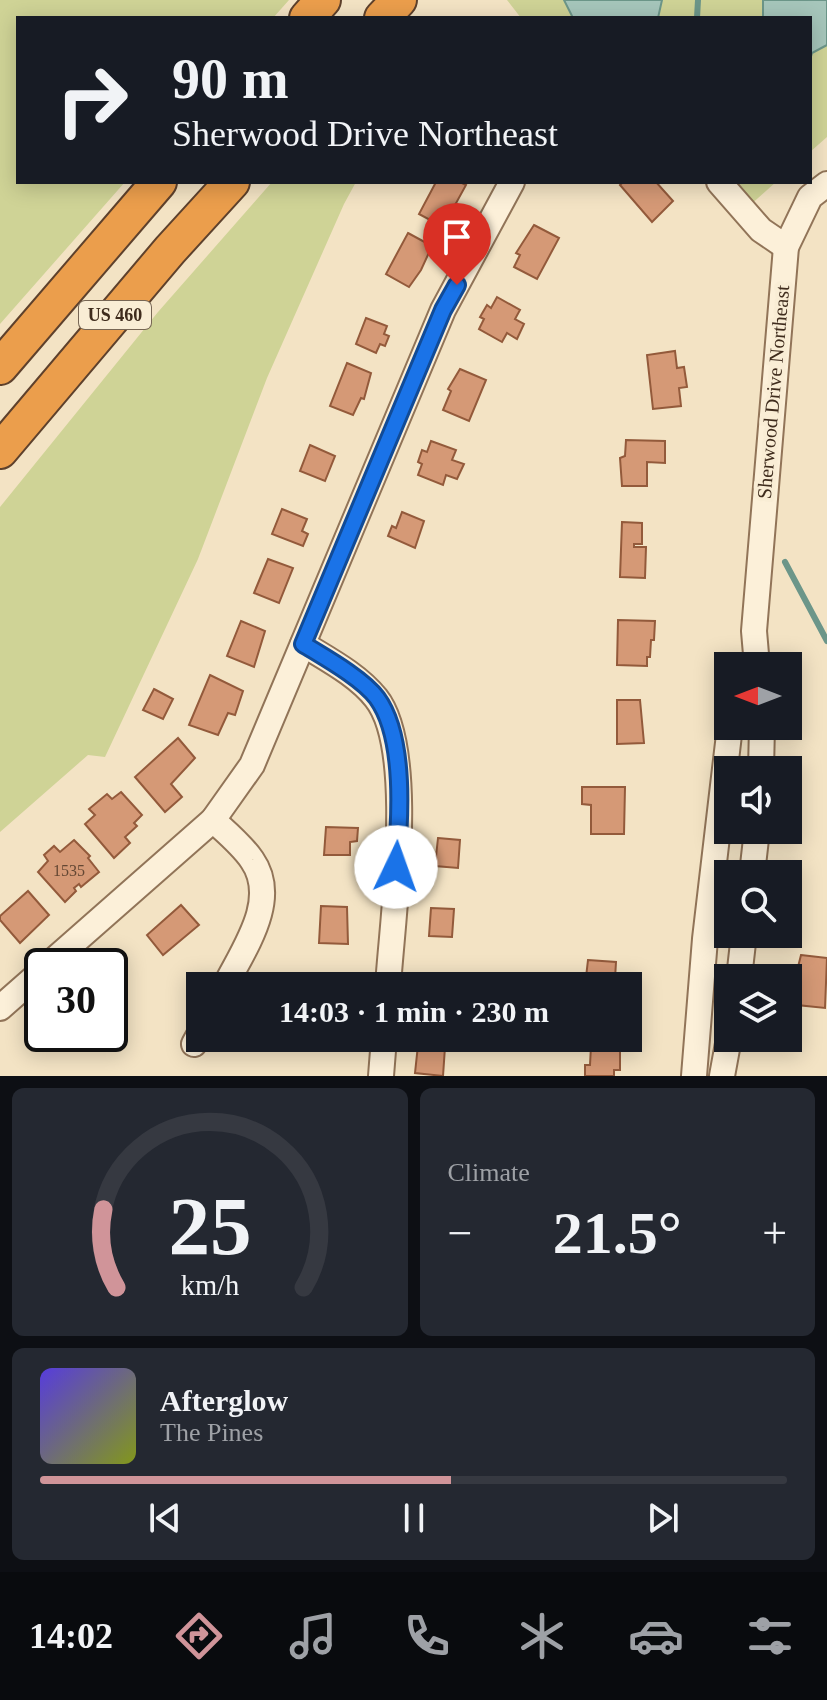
<!DOCTYPE html>
<html lang="en">
<head>
<meta charset="utf-8">
<style>
	body { margin:0; font-family:Georgia,serif; background:#242831; color:#f1f3f6; height:100vh; display:flex; flex-direction:column; font-size:30px; white-space:nowrap }
	* { box-sizing:border-box; margin:0 }
	p { font-size:26px; color:#9ea1a6 }
	.icon { flex:none; width:44px; height:44px; fill:none; stroke:currentColor; stroke-width:2; stroke-linecap:round; stroke-linejoin:round }
	.map { position:relative; height:1076px; overflow:hidden }
	.details { display:flex; flex-direction:column; gap:12px; padding:12px; background:#0d0f14; flex:1 }
	.details>* { flex:none }
	.banner { position:absolute; left:16px; top:16px; width:796px; height:168px; border-radius:0px; box-shadow:0 4px 20px #0003; background:#171b24; color:#f1f3f6; overflow:hidden }
	.needle { width:52px; rotate:270deg }
	.controls { position:absolute; left:714px; top:652px; display:grid; gap:16px }
	.controls a { display:grid; place-items:center; width:88px; height:88px; border-radius:0px; background:#171b24; box-shadow:0 4px 20px #0003; font-size:40px }
	.speed { position:absolute; left:24px; top:948px; display:flex; gap:16px; font-size:40px; font-weight:700; text-align:center }
	.speed>* { display:grid; place-content:center; width:104px; height:104px; border-radius:50%; background:#171b24; box-shadow:0 4px 20px #0003; line-height:1 }
	.speed .limit { border:4px solid #111; border-radius:12px; background:#fff; color:#111 }
	.pin { position:absolute; display:grid; place-items:center; width:68px; height:68px; color:#fff; margin:-82px -34px; border-radius:50% 50% 50% 0; rotate:-45deg; box-shadow:0 0 8px #0007 }
	.pin .icon { rotate:45deg }
	.me { position:absolute; width:88px; margin:-44px; rotate:3deg; stroke-linejoin:round; filter:drop-shadow(0 0 6px #0008) }
	.turn { display:flex; align-items:center; gap:28px; height:168px; padding:0 24px; font-size:36px }
	.turn .icon { width:104px; height:104px; stroke-width:2.5 }
	.turn b { display:block; font-size:56px; line-height:68px }
	.big { font-size:60px; font-weight:700; line-height:1.1 }
	.details .card { flex:1; display:flex; flex-direction:column; justify-content:center; gap:12px; min-width:0; padding:0 28px; border-radius:12px; background:#242831 }
	.details .dial { align-items:center; gap:0 }
	.dial svg { height:208px; overflow:visible; fill:none; stroke:#363941; stroke-width:7; stroke-linecap:round; text-anchor:middle }
	.dial text { fill:#f1f3f6; stroke:none }
	.song { display:flex; align-items:center; gap:24px }
	.cover { width:96px; height:96px; border-radius:12px; background:linear-gradient(135deg,hsl(250 70% 55%),hsl(70 70% 35%)) }
	.played { height:8px; border-radius:4px; background:linear-gradient(90deg,#d09499 55%,#363941 55%) }
	.keys { display:flex; justify-content:space-around; direction:ltr }
	.heat { display:flex; justify-content:space-between; align-items:center; font-size:44px; direction:ltr }
	.details .tiles { flex:1; display:grid; gap:12px; grid-template-columns:1fr 1fr }
	.card:last-child { grid-column:span 2 }
	.trip { position:absolute; left:186px; top:972px; width:456px; height:80px; border-radius:0px; background:#171b24; box-shadow:0 4px 20px #0003; font-weight:700; line-height:80px; text-align:center }
	.menu { display:flex; height:128px; justify-content:space-around; align-items:center; background:#090b0e; color:#9ea1a6 }
	.menu .icon { width:56px; height:56px }
	.menu .on { color:#d09499 }
	.menu b { font-size:36px; color:#f1f3f6 }
	.map>svg:first-child { display:block }
	.green { fill:#cfd396 }
	.water { fill:#a6c6bb; stroke:#6c9689; stroke-width:2 }
	.lines { fill:none; stroke-linecap:round; stroke-linejoin:round }
	.stream { stroke:#6c9689; stroke-width:6 }
	.building { fill:#d59976; stroke:#935a3b; stroke-width:2 }
	.minor-casing { stroke:#917458; stroke-width:28 }
	.highway-casing { stroke:#5e412c; stroke-width:38 }
	.minor { stroke:#fcf0d9; stroke-width:24 }
	.highway { stroke:#eb9e4c; stroke-width:34 }
	.route-casing { stroke:#114b97; stroke-width:20 }
	.route { stroke:#1a73e8; stroke-width:14 }
	.labels { text-anchor:middle; stroke-width:8; stroke-linejoin:round; paint-order:stroke }
	.number-label { font-size:16px; fill:#644733 }
	.shield { fill:#f9edd5; stroke:#776654; stroke-width:2 }
	.shield-label { font-size:18px; font-weight:bold; fill:#3f2c1d }
	.street-label { font-size:20px; fill:#3f2c1d; stroke:#f9edd5 }
</style>
</head>
<body>
<div class="map">
<svg width="827" height="1076" viewBox="0 0 827 1076">
	<rect width="100%" height="100%" fill="#f3e3c4"/>
	<g class="green">
		<path d="M0,0H289L273,18H18V182H125L0,324Z"/>
		<path d="M507,0H827V137L810,152V18H521Z"/>
		<path d="M272,182H356L344,204L267,378L198,559L105,757L88,755L0,832V507L158,312Z"/>
		<path d="M732,182H776L749,206Z"/>
	</g>
	<g class="water">
		<path d="M564,0H662L658,18H573Z"/>
		<path d="M763,0H827V45L812,53L810,60V18H763Z"/>
	</g>
	<g class="lines">
		<g class="stream">
			<path d="M697,18L698,0"/>
			<path d="M785,562L827,641"/>
		</g>
	</g>
	<g class="building">
		<path d="M436,182H460L466,185L443,227L419,214Z"/>
		<path d="M623,182H656L673,201L652,222L620,185Z"/>
		<path d="M534,225L559,238L537,279L514,267L520,255L516,253Z"/>
		<path d="M408,233L432,246L421,270L409,287L386,274Z"/>
		<path d="M497,297L520,310L515,319L524,324L517,339L507,333L502,342L479,329L484,319L480,317L487,305L491,308Z"/>
		<path d="M366,318L387,326L384,334L389,336L385,346L380,344L376,353L356,344Z"/>
		<path d="M675,351L677,368L684,367L687,387L679,388L681,406L653,409L647,355Z"/>
		<path d="M347,363L371,373L364,399L361,398L353,415L330,406Z"/>
		<path d="M460,369L486,380L469,421L443,410L451,391L448,389Z"/>
		<path d="M626,440L665,441V463L647,462V486H622L620,458L625,456Z"/>
		<path d="M431,441L456,450L452,460L464,464L457,479L446,475L443,485L418,475L422,464L418,462L422,450L427,452Z"/>
		<path d="M310,445L335,456L325,481L300,471Z"/>
		<path d="M282,509L307,519L302,531L308,534L303,546L272,534Z"/>
		<path d="M402,512L424,521L415,548L388,536L392,526L396,528Z"/>
		<path d="M622,522L642,523V544H634V547H646L645,578L620,577Z"/>
		<path d="M268,559L293,568L279,603L254,593Z"/>
		<path d="M618,620L655,621L654,640H651L650,657H647V666L617,665Z"/>
		<path d="M241,621L265,631L254,667L227,656Z"/>
		<path d="M210,675L243,691L235,715L228,713L218,735L189,725Z"/>
		<path d="M154,689L173,699L163,719L143,710Z"/>
		<path d="M617,700H640L644,743L617,744Z"/>
		<path d="M178,738L195,758L171,784L182,797L165,812L135,777Z"/>
		<path d="M582,787H625L624,834H591V805L582,804Z"/>
		<path d="M121,792L142,815L134,823L137,826L125,837L130,843L114,858L85,824L95,815L89,809L107,794L112,799Z"/>
		<path d="M326,827L358,828L357,841L350,842V855H324Z"/>
		<path d="M438,838L460,840L458,868L435,866Z"/>
		<path d="M74,840L90,856L88,858L99,872L81,887L79,884L74,888L76,891L65,902L38,872L48,861L44,855L54,846L60,852Z"/>
		<path d="M28,891L49,915L20,943L0,920V916Z"/>
		<path d="M181,905L199,925L163,955L147,935Z"/>
		<path d="M321,906L347,907L348,944L319,943Z"/>
		<path d="M431,908L454,909L452,937L429,936Z"/>
		<path d="M801,955L827,958L825,1008L797,1005L798,995L792,994L794,967H798Z"/>
		<path d="M588,960L616,962L615,979L624,980L623,986H585Z"/>
		<path d="M316,975L345,977L344,986H315Z"/>
		<path d="M424,976L451,978L450,986H423Z"/>
		<path d="M418,1045L445,1047L443,1076L415,1073Z"/>
		<path d="M591,1046L620,1047V1070H614V1076H585V1065H590Z"/>
	</g>
	<g class="lines">
		<defs>
			<g id="minor">
				<path d="M719,182L761,230L786,247"/>
				<path d="M303,644C327,659 358,675 376,698C417,749 392,920 388,986"/>
				<path d="M757,666L754,631L786,247L810,197L827,184"/>
				<path d="M761,770L762,726"/>
				<path d="M213,820C226,832 242,845 252,860C280,900 243,950 225,986"/>
				<path d="M752,874L757,830"/>
				<path d="M47,966L213,820L252,765L443,310L512,182"/>
				<path d="M739,978L744,934"/>
				<path d="M0,1008L42,971"/>
				<path d="M194,1044L200,1033"/>
				<path d="M381,1076L384,1038"/>
				<path d="M694,1076L705,939L730,726"/>
				<path d="M722,1076L729,1038"/>
			</g>
			<g id="highway">
				<path d="M307,18L323,0"/>
				<path d="M382,18L399,0"/>
				<path d="M0,367L159,182"/>
				<path d="M0,451L170,250L232,182"/>
			</g>
		</defs>
		<use href="#minor" class="minor-casing"/>
		<use href="#highway" class="highway-casing"/>
		<use href="#minor" class="minor"/>
		<use href="#highway" class="highway"/>
	</g>
	<g class="lines">
		<defs>
			<path id="route" d="M396,867C400,820 406,738 377,698C362,678 324,657 303,644L443,310L457,285"/>
		</defs>
		<use href="#route" class="route-casing"/>
		<use href="#route" class="route"/>
	</g>
	<g class="labels">
		<g class="number-label">
			<text x="69" y="876">1535</text>
		</g>
		<rect class="shield" x="79" y="301" width="72" height="28" rx="6"/>
		<g class="shield-label">
			<text x="115" y="321">US 460</text>
		</g>
		<g class="street-label">
			<text transform="translate(773 392) rotate(-85)" y="7">Sherwood Drive Northeast</text>
		</g>
	</g>
</svg>
<div class="controls">
<a><svg class="needle" viewBox="-14 -14 28 28"><path d="M0-13l5 13h-10z" fill="#e53935"/><path d="M0 13l5-13h-10z" fill="#9ea1a6"/></svg></a>
<a><svg class="icon" aria-label="sound" viewBox="0 0 24 24"><path d="M4 9h4l5-4v14l-5-4H4zM17 9q2 3 0 6"/></svg></a>
<a><svg class="icon" aria-label="search" viewBox="0 0 24 24"><circle cx="10" cy="10" r="6"/><path d="M15 15l6 6"/></svg></a>
<a><svg class="icon" aria-label="layers" viewBox="0 0 24 24"><path d="M12 4l9 5-9 5-9-5zM3 14l9 5 9-5"/></svg></a>
</div>
<div class="speed"><div class="limit">30</div></div>
<div class="pin" style="left:457px;top:285px;background:#d93025"><svg class="icon" aria-label="arrive" viewBox="0 0 24 24"><path d="M6 21V4h12l-3 4 3 4H6"/></svg></div>
<svg class="me" style="left:396px;top:867px" viewBox="-20 -20 40 40"><circle r="19" fill="#fff"/><path d="M0-13L10 11 0 6-10 11z" fill="#1a73e8"/></svg>
<div class="trip">14:03 · 1 min · 230 m</div>
<div class="banner">
<div class="turn"><svg class="icon" aria-label="right" viewBox="0 0 24 24"><path d="M7 20v-9h11M14 6l5 5-5 5"/></svg><div><b>90 m</b>Sherwood Drive Northeast</div></div>
</div>
</div>
<section class="details">
<div class="tiles">
<div class="card dial"><svg viewBox="0 0 100 80">
<path d="M14 69A42 42 0 1 1 86 69"/>
<path d="M14 69A42 42 0 0 1 9 39" stroke="#d09499"/>
<text x="50" y="56" font-size="32" font-weight="700">25</text>
<text x="50" y="72" font-size="11">km/h</text>
</svg></div>
<div class="card"><p>Climate</p>
<div class="heat"><a>−</a><b class="big">21.5°</b><a>+</a></div>
</div>
<div class="card">
<div class="song"><i class="cover"></i><div><b>Afterglow</b><p>The Pines</p></div></div>
<div class="played"></div>
<div class="keys"><svg class="icon" aria-label="previous" viewBox="0 0 24 24"><path d="M18 5L8 12l10 7zM5 5v14"/></svg><svg class="icon" aria-label="pause" viewBox="0 0 24 24"><path d="M8 5v14M16 5v14"/></svg><svg class="icon" aria-label="next" viewBox="0 0 24 24"><path d="M6 5l10 7-10 7zM19 5v14"/></svg></div>
</div>
</div>
</section>
<nav class="menu">
<b>14:02</b>
<svg class="icon on" aria-label="directions" viewBox="0 0 24 24"><path d="M12 3l9 9-9 9-9-9zM9 14v-3h6M13 9l2 2-2 2"/></svg>
<svg class="icon" aria-label="music" viewBox="0 0 24 24"><path d="M9 18V5l10-2v13"/><circle cx="6" cy="18" r="3"/><circle cx="16" cy="16" r="3"/></svg>
<svg class="icon" aria-label="phone" viewBox="0 0 24 24"><path d="M5 4h4l2 5-3 2q2 4 5 5l2-3 5 2v4C11 20 4 13 5 4z"/></svg>
<svg class="icon" aria-label="climate" viewBox="0 0 24 24"><path d="M12 3v18M4 7l16 10M4 17L20 7"/></svg>
<svg class="icon" aria-label="car" viewBox="0 0 24 24"><path d="M5 17H2v-5l4-1 3-4h7l3 4 3 1v5h-3M9 17h6M6 11h13"/><circle cx="7" cy="17" r="2"/><circle cx="17" cy="17" r="2"/></svg>
<svg class="icon" aria-label="filters" viewBox="0 0 24 24"><path d="M4 7h16M4 17h16"/><circle cx="9" cy="7" r="2"/><circle cx="15" cy="17" r="2"/></svg>
</nav>
</body>
</html>
